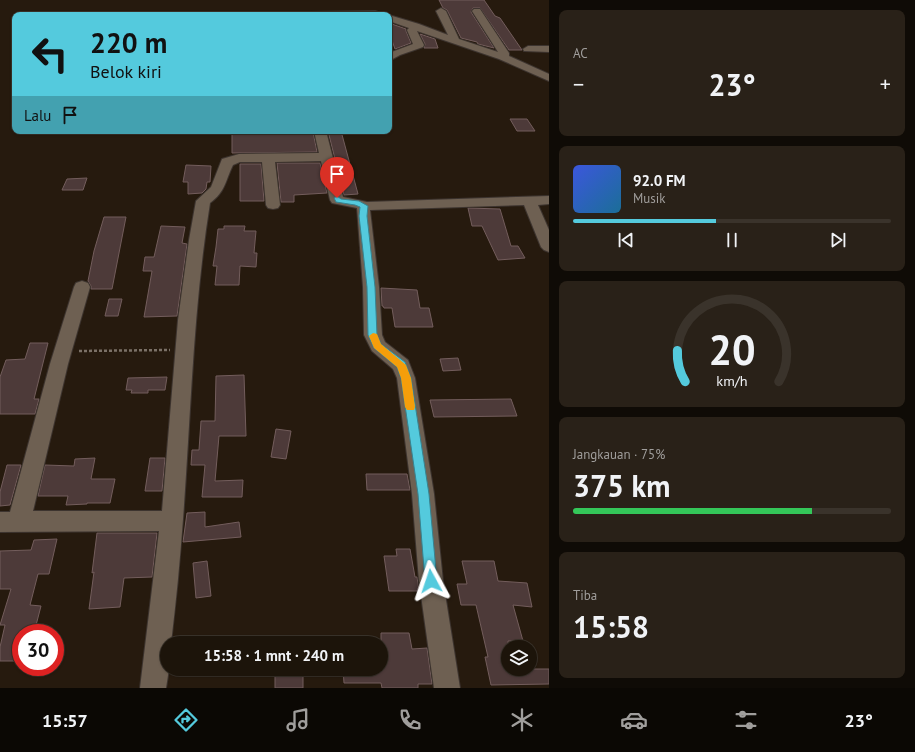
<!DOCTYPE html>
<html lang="id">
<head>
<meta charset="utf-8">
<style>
	body { margin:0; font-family:"PT Sans",sans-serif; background:#292118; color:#f1f3f6; height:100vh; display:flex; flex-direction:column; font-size:15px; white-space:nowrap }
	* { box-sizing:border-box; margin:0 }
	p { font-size:13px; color:#a09e9c }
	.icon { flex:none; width:22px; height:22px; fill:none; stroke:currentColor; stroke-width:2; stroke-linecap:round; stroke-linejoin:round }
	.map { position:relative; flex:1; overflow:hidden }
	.panel { display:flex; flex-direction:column; gap:10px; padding:10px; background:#0f0b06; width:366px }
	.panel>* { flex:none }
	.guide { position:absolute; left:12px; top:12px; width:380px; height:122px; border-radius:8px; box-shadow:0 1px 3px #0004,0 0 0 1px #3a332b; background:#54cadd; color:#111; overflow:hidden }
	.controls { position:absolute; left:501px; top:640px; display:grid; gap:8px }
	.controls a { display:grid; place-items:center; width:36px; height:36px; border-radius:50%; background:#1c140a; box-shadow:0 1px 3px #0004,0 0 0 1px #3a332b; font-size:20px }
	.speed { position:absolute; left:12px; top:624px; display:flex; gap:8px; font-size:20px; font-weight:700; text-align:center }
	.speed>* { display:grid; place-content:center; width:52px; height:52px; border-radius:50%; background:#1c140a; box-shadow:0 1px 3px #0004,0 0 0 1px #3a332b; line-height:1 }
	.speed .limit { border:6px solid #d22; background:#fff; color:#111 }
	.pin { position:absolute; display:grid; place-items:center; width:34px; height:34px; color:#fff; margin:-41px -17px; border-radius:50% 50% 50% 0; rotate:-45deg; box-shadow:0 0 4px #0007 }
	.pin .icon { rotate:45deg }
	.me { position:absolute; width:44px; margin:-22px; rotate:355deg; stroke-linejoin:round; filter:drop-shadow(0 0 3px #0008) }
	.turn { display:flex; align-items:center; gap:14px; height:84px; padding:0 12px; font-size:18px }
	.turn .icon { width:52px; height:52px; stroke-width:2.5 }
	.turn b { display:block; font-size:28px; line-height:34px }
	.then { display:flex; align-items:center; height:38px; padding:0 12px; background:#0003; gap:8px; font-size:15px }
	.big { font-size:30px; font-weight:800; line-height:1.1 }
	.panel .card { flex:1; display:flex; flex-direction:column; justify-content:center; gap:6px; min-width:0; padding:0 14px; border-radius:8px; background:#292118 }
	.panel .dial { align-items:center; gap:0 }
	.dial svg { height:104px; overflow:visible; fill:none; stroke:#3a332b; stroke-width:7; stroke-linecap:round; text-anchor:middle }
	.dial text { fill:#f1f3f6; stroke:none }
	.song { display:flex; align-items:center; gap:12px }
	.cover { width:48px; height:48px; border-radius:6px; background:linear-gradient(135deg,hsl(230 70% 55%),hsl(200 70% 35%)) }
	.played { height:4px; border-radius:2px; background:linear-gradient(90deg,#54cadd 45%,#3a332b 45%) }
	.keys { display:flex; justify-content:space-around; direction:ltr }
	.heat { display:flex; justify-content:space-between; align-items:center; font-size:22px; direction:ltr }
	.charge { height:6px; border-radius:3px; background:linear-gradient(90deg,#34c759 75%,#3a332b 0) }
	.trip { position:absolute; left:160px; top:636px; width:228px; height:40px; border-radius:20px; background:#1c140a; box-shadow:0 1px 3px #0004,0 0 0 1px #3a332b; font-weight:800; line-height:40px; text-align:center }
	.menu { display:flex; height:64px; justify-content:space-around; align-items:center; background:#0b0804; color:#a09e9c }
	.menu .icon { width:28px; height:28px }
	.menu .on { color:#54cadd }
	.menu b { font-size:18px; color:#f1f3f6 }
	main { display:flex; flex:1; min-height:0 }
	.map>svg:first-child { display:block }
	.building { fill:#4d3a39; stroke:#735d5c }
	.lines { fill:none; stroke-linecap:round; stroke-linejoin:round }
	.minor-casing { stroke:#3d342f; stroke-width:2 }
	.path { stroke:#7b7167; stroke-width:2.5; stroke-dasharray:3 2; stroke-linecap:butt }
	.minor { fill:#6e6052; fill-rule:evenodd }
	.route { fill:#54cadd; stroke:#378390 }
	.slow { fill:#f59e0b }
</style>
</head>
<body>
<main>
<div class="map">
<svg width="549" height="688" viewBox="0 0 549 688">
	<rect width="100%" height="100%" fill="#261a0e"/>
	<g class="building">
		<path d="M439,0H484L495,16L500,18L522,50H509L480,8H473L471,12L494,48L478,44L477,42L461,38L447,10L443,8Z"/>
		<path d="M389,23L406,29V31L411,43L395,49L389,32Z"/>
		<path d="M420,34L435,39L438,48H424L425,44Z"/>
		<path d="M510,119H527L535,131H517Z"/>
		<path d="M288,131L313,132L317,152L232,153V132Z"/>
		<path d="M328,131H341L358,194L344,195Z"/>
		<path d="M277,163H320L327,193L294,195V202H281Z"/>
		<path d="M240,164H261L264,201H240Z"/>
		<path d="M186,165L211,166L210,182H207L206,189L202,193L188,194V182H183Z"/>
		<path d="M87,178L83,190H62L67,179Z"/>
		<path d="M468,208L500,209L511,246H518L525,258L498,260L482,226H472Z"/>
		<path d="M104,217H126L112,289H91V286L88,281L94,251Z"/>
		<path d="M161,226L185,227L182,243L187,244L177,316L144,317L152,271H143L145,257H154Z"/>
		<path d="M224,226H245L244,231H256L254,253H257L256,267L240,266L239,285H215L217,266H213L216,247L218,229H224Z"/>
		<path d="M381,288L417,290L420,308H429L433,327H395L392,308H384L383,306H382Z"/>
		<path d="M109,299H122L118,316H105Z"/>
		<path d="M30,343H48L34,399H39L35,414H0V377L6,360L25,359Z"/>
		<path d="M458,358L461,370L443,371L440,359Z"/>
		<path d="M244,375L246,436H219L215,481L243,480L242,497H202L205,465H191L192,450H199L201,421H215L216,376Z"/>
		<path d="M167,377L165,390H148V393H131L132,390H126L128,378Z"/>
		<path d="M511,399L517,416L434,417L430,400Z"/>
		<path d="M276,429L291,431L286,459L271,457Z"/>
		<path d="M95,458L91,479H115L110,503H87V504L66,505L68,496H38L45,465L74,466L75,459Z"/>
		<path d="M150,458H165L162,491H145Z"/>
		<path d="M7,465H21L10,505L0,506V492Z"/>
		<path d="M366,474H407L410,490H367Z"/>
		<path d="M205,512V527L239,522L241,537L183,542L187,513Z"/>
		<path d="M97,533H157L152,577L124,578L120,607L89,609L94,572L92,573Z"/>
		<path d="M57,539L49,574H38L30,605L41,606L34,633H21V661H0V647L5,625H0L11,589H0V551L31,550L34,540Z"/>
		<path d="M396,549H410L415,577H417L419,591H389L384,556H397Z"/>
		<path d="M207,561L211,596L196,598L193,563Z"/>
		<path d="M462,561H494L498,581L527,583L532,607L513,605L523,641H508V669H549V684L491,685L485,657H488L476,605H461L457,584H467Z"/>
		<path d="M381,633H409L412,649L427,648L432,684H418V688H382L381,683H344L343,669H381Z"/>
		<rect x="275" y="669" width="28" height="19"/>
	</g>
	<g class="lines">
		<defs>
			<g id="minor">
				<path d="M441,8L446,11L459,39L498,52L472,11L474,9H480L509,53V56L549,74V81L499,59L417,31L424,45L423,47L400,55L389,61V53L413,44L407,30L409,28L389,21V15L419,24L448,35L436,11Z"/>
				<path d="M375,11L378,12L379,15H306L311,12Z"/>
				<path d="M528,46H549V52L524,51L523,49Z"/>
				<path d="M314,131H326L343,197L367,202L549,196V204L538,205L549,230V252L544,250L541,247L524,205L370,210L379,287L382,335L385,342L408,360L415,378L434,494L443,581L460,688H434L419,581L412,494L397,378L393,369L372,351L364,335L363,287L357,208L332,203L330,200L321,161L275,162L280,205L278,208L273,209L268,208L266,205L262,162H240L233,165C225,181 226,191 210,203C193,308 191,413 183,519C180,561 176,602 171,643H167V669H169L166,688H140L159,531L0,532V512H10L50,364L74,287L76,283L82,281L88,283L90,287L68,364L33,511H162L178,320L189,240L196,201L211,187L222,159L239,154L319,153Z"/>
			</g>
		</defs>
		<use href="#minor" class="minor-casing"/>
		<path class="path" d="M79,351L170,350"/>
		<use href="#minor" class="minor"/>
	</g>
	<path class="route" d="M337,196L341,199L359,201L368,206L367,216L375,287L377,335L381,344L405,362L411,378L429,494L437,581L435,585L431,587L426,585L425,581L418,494L401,378L397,367L374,348L368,335L367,287L359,216L360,207L355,205L336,202L334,198Z"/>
	<path class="slow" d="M373,333L377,334L381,344L406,365L411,378L415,407L414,410H407L405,407L401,378L397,367L374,348L369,336Z"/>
</svg>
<div class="controls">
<a><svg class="icon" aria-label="layers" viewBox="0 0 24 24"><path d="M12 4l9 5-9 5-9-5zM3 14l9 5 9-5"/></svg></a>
</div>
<div class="speed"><div class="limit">30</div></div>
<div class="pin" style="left:337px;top:198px;background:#d93025"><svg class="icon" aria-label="arrive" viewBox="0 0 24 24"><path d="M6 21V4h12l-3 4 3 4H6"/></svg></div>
<svg class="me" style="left:431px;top:581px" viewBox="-20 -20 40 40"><path d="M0-17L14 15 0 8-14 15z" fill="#54cadd" stroke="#fff" stroke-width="4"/></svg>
<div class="trip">15:58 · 1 mnt · 240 m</div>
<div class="guide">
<div class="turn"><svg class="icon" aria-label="left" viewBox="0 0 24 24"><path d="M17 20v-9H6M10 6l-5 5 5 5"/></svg><div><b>220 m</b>Belok kiri</div></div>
<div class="then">Lalu<svg class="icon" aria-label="arrive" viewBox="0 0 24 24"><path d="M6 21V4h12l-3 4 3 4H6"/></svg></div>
</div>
</div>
<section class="panel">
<div class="card"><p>AC</p>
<div class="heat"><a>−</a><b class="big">23°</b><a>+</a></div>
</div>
<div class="card">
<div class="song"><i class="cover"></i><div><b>92.0 FM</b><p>Musik</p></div></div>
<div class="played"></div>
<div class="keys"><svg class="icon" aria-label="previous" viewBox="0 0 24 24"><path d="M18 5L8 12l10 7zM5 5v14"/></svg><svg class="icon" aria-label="pause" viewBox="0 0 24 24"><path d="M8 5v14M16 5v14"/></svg><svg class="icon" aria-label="next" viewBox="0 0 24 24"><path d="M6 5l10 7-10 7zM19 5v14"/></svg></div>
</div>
<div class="card dial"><svg viewBox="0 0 100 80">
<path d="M14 69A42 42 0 1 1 86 69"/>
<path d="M14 69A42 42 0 0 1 8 45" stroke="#54cadd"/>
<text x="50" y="56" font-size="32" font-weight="700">20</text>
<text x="50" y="72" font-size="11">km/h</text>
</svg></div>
<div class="card"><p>Jangkauan · 75%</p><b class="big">375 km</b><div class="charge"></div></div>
<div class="card"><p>Tiba</p><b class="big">15:58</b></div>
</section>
</main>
<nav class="menu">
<b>15:57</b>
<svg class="icon on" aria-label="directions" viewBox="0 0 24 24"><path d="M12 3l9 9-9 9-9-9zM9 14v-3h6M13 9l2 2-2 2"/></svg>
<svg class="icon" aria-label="music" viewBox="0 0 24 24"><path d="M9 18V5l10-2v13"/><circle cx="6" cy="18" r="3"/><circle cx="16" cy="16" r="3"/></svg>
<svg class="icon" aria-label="phone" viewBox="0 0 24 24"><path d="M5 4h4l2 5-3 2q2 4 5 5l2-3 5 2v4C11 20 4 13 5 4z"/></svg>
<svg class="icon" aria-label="climate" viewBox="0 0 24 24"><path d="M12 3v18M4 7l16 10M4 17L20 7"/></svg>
<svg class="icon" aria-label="car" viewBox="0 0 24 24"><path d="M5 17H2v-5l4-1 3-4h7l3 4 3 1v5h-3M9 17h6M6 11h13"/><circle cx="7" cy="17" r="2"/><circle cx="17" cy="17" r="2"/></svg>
<svg class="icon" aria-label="filters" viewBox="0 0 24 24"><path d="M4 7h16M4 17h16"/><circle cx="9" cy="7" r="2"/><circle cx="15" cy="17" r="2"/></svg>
<b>23°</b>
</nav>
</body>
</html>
